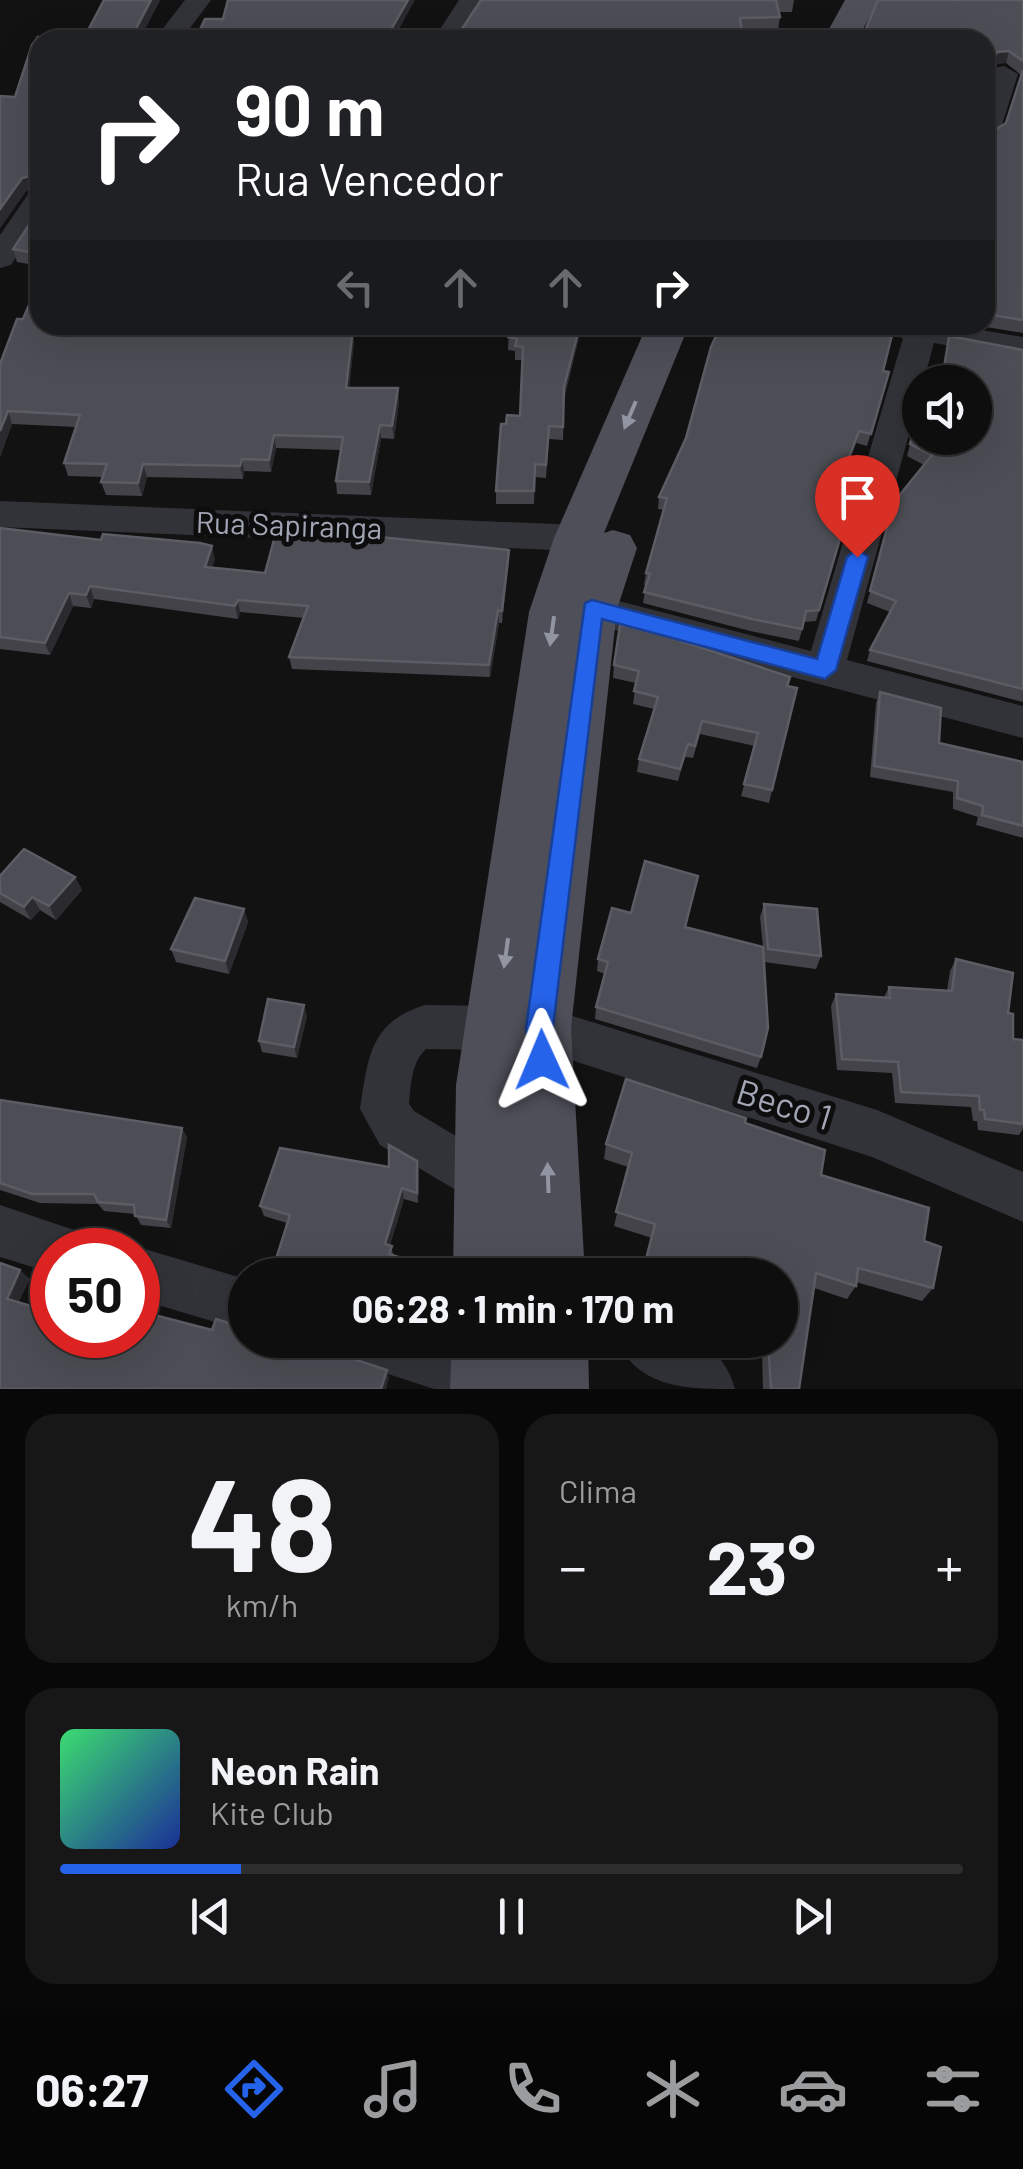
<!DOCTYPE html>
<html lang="pt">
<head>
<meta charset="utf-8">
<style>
	body { margin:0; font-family:Barlow,sans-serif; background:#171717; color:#f1f3f6; height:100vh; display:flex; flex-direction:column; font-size:38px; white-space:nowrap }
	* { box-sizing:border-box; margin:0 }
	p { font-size:32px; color:#9b9c9e }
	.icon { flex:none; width:55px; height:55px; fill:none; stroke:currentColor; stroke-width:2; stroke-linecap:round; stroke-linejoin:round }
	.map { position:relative; height:1389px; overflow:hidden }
	.sheet { display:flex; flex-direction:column; gap:25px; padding:25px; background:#080808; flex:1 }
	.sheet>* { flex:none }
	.hud { position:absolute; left:30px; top:30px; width:965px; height:305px; border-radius:30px; box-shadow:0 10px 40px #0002,0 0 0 2px #2e2e2e; background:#202124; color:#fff; overflow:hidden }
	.buttons { position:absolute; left:902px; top:365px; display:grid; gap:20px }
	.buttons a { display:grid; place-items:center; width:90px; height:90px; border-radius:50%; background:#0e0e0e; box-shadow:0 10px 40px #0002,0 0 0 2px #2e2e2e; font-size:50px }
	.speed { position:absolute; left:30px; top:1228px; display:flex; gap:20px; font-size:50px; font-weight:700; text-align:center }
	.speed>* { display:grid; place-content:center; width:130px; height:130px; border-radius:50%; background:#0e0e0e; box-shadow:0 10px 40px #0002,0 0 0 2px #2e2e2e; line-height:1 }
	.speed .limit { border:15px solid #d22; background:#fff; color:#111 }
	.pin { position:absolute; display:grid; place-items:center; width:85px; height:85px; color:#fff; margin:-102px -42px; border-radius:50% 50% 50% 0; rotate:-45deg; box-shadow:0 0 10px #0007 }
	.pin .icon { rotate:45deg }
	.me { position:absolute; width:110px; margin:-55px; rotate:359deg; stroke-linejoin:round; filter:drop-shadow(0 0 8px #0008) }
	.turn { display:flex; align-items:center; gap:35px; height:210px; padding:0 40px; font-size:45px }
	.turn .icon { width:130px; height:130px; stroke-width:2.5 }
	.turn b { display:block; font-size:70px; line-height:85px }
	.lanes { display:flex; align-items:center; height:95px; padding:0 40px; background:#0003; justify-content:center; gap:50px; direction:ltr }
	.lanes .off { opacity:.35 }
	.big { font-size:75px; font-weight:700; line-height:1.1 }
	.sheet .widget { flex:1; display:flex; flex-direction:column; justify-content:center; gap:15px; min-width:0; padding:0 35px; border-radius:30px; background:#171717 }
	.sheet .dial { align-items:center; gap:0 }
	.dial b { font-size:130px; line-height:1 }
	.song { display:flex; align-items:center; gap:30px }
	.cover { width:120px; height:120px; border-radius:15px; background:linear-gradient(135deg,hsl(140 70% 55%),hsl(230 70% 35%)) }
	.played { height:10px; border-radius:5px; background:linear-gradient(90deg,#2563eb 20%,#2e2e2e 20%) }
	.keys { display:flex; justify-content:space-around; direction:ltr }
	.heat { display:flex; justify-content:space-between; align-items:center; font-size:55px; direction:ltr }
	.sheet .tiles { flex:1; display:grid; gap:25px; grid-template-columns:1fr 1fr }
	.widget:last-child { grid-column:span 2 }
	.trip { position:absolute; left:228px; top:1258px; width:570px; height:100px; border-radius:50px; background:#0e0e0e; box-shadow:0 10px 40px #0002,0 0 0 2px #2e2e2e; font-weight:700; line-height:100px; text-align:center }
	.tabs { display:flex; height:160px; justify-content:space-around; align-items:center; background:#060606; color:#9b9c9e }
	.tabs .icon { width:70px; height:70px }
	.tabs .on { color:#2563eb }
	.tabs b { font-size:45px; color:#f1f3f6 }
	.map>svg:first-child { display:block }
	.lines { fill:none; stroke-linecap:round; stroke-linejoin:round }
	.minor { fill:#323339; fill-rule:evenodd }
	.major { fill:#4e4f58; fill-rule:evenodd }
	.wall { fill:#434349 }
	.shaded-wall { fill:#2b2b2f }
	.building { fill:#4d4e55; stroke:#5b5c64; stroke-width:2.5 }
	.oneway { fill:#9195a2 }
	.route { fill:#2563eb; stroke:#184099; stroke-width:2.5 }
	.labels { text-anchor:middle; stroke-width:10; stroke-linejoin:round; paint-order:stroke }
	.street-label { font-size:30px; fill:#a2a6b5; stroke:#0d0d0e }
	.near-street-label { font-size:35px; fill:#a2a6b5; stroke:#0d0d0e }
</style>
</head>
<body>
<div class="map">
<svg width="1023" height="1389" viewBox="0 0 1023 1389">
	<rect width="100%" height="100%" fill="#121213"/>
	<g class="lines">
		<g class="minor">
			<path d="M185,0H211L181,40H154Z"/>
			<path d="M459,0H485L459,40H433Z"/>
			<path d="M1004,66L1018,74L999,134L985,143V91L994,68Z"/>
			<path d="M40,190V221L11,265L0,268V235L29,193Z"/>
			<path d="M873,325H951L1023,337V359L934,343L847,660L1023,706V738L592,624L578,619L573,609L578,599L592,594L811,651L903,338L878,332Z"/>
			<path d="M0,501L578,525L591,528L596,538L591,548L578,551L0,527Z"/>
			<path d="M425,1005L496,1006L513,1012L518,1025L523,1012L540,1006L877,1110L1023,1172V1222L872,1157L540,1050L523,1044L518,1031L513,1044L496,1050L426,1049C411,1063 411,1085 409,1104L414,1111L506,1166L513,1184L506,1202L488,1209L380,1145L360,1109C368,1057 370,1022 425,1005Z"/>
			<path d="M0,1205L80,1232L88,1250H52V1273L0,1257Z"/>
			<path d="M138,1247L245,1279V1331L138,1299V1250H131Z"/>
			<path d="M334,1340H450L506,1359L514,1378L510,1389H434L342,1359Z"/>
			<path d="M617,1340C669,1340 718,1328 735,1389C689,1389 638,1389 617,1340Z"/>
		</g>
		<g class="major">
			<path d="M845,0H879L857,40H823Z"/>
			<path d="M647,325H689L604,533L613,530L630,535L637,548L617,609L571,1028L585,1275H453L456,1085L529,612L554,538Z"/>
			<path d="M452,1340H588L589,1389H450Z"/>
		</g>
	</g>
	<g class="wall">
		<path d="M104,0H160L139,40H40V266L17,262L13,249L39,210V188L26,191L0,228V96L15,97L32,45L38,37L84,38Z"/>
		<path d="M481,0H794L792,12H779L780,17L778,30H742L743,40H439L438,31L462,29Z"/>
		<path d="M1023,0V333L974,325H985V85L988,134L1006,123L1021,75L1006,63L993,64L985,83V40Z"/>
		<path d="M40,325H302L303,329L354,341L349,388L399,401L394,439L381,438L371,495L337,494L336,481L341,450L276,448L271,472L244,471L243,479L147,477L142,496L106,495L101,482L103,477L68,476L64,463L76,427L12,424L0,457V364Z"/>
		<path d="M509,325H582L564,399L563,440L549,439L546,478L535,477L534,504H496V491L506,424L520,416L522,360H515V351L508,350Z"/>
		<path d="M949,336L1023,350V702L867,661L870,650L890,612L867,603L891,515L924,465L907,456L920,408L940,381Z"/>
		<path d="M883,371L889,372L867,446L856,443L837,494L852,498L816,621L804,622L799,641L750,631L643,603L646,585H644L646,573L664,510L658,509L659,497Z"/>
		<path d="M0,528L215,559L212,567L265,573L369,543L509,550L502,623H499L490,677L292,669L289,657L304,618L240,612L238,619L94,599L91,608L73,606L50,655L0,649Z"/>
		<path d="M614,665L790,677L788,686L797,688L769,803L741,796L755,746L700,734L693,758L685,757L678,781L637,772L639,759L654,709L633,704L636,683L613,678Z"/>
		<path d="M880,692L939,743L1023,762V838L976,825L978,817L953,809V792L870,777L876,703Z"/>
		<path d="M0,876L75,877L82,890L56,920L40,910L31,920L0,902Z"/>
		<path d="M764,904L821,956L816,969L764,962L761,1057L757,1068L595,1019L596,1007L605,974L597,971L598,959L685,927L763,947L760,917Z"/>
		<path d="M244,909L248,922L229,974L176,962L171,949Z"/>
		<path d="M956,959L1008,1013L1013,1039L1023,1040V1129L1019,1135L978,1130L977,1121H973L971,1107L895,1103L892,1073L837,1070L831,1006L836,994L884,997L889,987L947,990L950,971Z"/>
		<path d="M307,1016L297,1058L262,1052L259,1041Z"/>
		<path d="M0,1100L187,1137L171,1228L141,1225L135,1214L104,1211L98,1204L40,1203L0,1190Z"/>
		<path d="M745,1123L821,1175L924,1241L933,1288L922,1301L856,1282V1286L847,1299L814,1288L799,1389H763L762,1353L724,1340H780L652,1238L614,1226L628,1167L604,1159L606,1144Z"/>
		<path d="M417,1161L419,1172L418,1203L404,1199L390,1245L394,1256L405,1259L407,1269L405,1275H271L287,1223L264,1216L260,1206L389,1167Z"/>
	</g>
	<g class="shaded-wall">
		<path d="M151,0H160L139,40H130Z"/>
		<path d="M408,0H415L393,40H385Z"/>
		<path d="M1009,51L1006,63L993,64L985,83V78L997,52Z"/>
		<path d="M38,174L40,188L26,191L0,228V209L22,178Z"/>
		<path d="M580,325H582L563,400L564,387Z"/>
		<path d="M353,328L354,341L348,401L346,388Z"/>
		<path d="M398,388L399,401L394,439L392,426Z"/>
		<path d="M8,411L12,424L0,457V431Z"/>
		<path d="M380,425L381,438L371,495L369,482Z"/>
		<path d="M859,431L856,443L832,506L835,494Z"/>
		<path d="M274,435L276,448L271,472L269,460Z"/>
		<path d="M242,459L244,471L243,479L240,466Z"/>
		<path d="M143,464L147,477L142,496L138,483Z"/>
		<path d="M212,546L215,559L208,579L205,567Z"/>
		<path d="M509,550V563L502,623V611Z"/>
		<path d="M90,586L94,599L91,608L86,595Z"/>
		<path d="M69,593L73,606L50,655L45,643Z"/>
		<path d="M238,600L240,612L238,619L235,606Z"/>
		<path d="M498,610L499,623L490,677L489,665Z"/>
		<path d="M75,877L82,890L56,920L49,906Z"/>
		<path d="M32,897L40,910L31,920L24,907Z"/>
		<path d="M244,909L248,922L229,974L225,961Z"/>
		<path d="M304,1005L307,1016L297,1058L294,1047Z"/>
		<path d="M182,1128L187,1137L171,1228L166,1220Z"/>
		<path d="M417,1161L419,1172L418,1203L417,1193Z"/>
		<path d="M402,1188L404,1199L387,1254L385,1244Z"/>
		<path d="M405,1259L407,1269L405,1275H400Z"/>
		<path d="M20,1270L30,1279L16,1308L7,1299Z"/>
		<path d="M143,1301L150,1310L146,1320L139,1311Z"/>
		<path d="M387,1370L389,1378L386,1389H381Z"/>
	</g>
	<g class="building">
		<path d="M104,0H151L130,40H40V254L13,249L39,210L38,174L22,178L0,209V96L15,97L32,45L38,37L84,38Z"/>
		<path d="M228,0H408L385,40H195L205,19H223Z"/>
		<path d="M481,0H776L780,17L740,18L743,40H447L449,34L438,31L462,29Z"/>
		<path d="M878,0H1023V61L1009,51L997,52L985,78V40H861Z"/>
		<path d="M1023,70V320L985,314V85L988,134L1006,123Z"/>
		<path d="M40,279V325H301V329L353,328L346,388H398L392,426L380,425L369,482L336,481L343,437L274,435L269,460L242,459L240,466L143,464L138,483L101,482L107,464L64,463L80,415L8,411L0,431V364L17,319H23Z"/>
		<path d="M509,325H580L564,387L563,427L549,426L546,465L535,464L534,491H496L501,424H506L507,415L520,416L523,347L515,346L517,339L508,337Z"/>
		<path d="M721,325H889L894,327L883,371L889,372L871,434L859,431L835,494L852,498L819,610L806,611L802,629L752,619L644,592L650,574L646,573L667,498L659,497L686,438L711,347Z"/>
		<path d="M949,336L1023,350V689L870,650L896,601L870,591L894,502L932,455L910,444L920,409V438H975V382H927L928,379L942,382Z"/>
		<path d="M0,528L101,540L103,534L200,543L212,546L205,567L265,573L275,536L369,543L370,536L509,550L502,611L498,610L489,665L289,657L308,606L238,600L235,606L90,586L86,595L69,593L45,643L0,637Z"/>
		<path d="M620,625L642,628L790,677L787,686L797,688L772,790L744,784L758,733L702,721L695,746L688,744L680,769L639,759L658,697L634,691L639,671L614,665Z"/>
		<path d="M880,692L941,708L939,743L1023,762V826L982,815L983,806L957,798L958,781L874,766Z"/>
		<path d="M24,849L75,877L49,906L32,897L24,907L0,893V876Z"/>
		<path d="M645,861L698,876L685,927L763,947L768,1028L761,1057L596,1007L608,962L598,959L612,908L631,913Z"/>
		<path d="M195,898L244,909L225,961L171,949Z"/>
		<path d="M764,904L817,909L821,956L768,949Z"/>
		<path d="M956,959L1013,973L1008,1013L1013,1014V1039L1023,1040V1124L985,1119L984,1110H980L979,1096L901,1092L898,1062L842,1059L836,994L890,998L889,987L952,991Z"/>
		<path d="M268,999L304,1005L294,1047L259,1041Z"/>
		<path d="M626,1079L746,1118L745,1123L825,1150L821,1175L929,1208L924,1241L941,1247L933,1288L858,1268L856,1286L816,1273L799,1389H771L768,1341L764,1340H780V1275H642L655,1224L616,1212L632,1153L606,1144Z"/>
		<path d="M0,1100L182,1128L166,1220L135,1216L134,1205L98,1202L94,1194H32L0,1183Z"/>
		<path d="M389,1145L417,1161V1193L402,1188L385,1244L392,1246L389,1254L405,1259L400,1275H271L290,1215L260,1206L280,1148L389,1167Z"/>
		<path d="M0,1263L20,1270L7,1299L52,1312V1335H138V1299L143,1301L139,1311L212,1330L216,1319L239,1326L245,1321V1340H331L338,1354L387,1370L381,1389H0Z"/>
	</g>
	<defs><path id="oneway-solid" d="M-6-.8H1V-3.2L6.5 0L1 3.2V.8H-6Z" transform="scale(2.5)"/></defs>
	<g class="oneway">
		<use href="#oneway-solid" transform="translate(630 415) rotate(113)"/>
		<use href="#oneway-solid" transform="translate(552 631) rotate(98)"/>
		<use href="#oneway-solid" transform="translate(506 953) rotate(98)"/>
		<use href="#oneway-solid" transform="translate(548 1178) rotate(-92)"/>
	</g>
	<path class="route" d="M857,549L868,557L836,670L825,679L602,619L553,1028L556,1060L552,1070L542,1073L533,1070L526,1028L585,603L592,600L817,659L847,557Z"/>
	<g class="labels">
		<g class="street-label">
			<text transform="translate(289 526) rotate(2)" y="10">Rua Sapiranga</text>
		</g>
		<g class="near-street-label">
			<text transform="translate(784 1105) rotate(17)" y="12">Beco 1</text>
		</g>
	</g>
</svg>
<div class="buttons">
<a><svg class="icon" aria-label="sound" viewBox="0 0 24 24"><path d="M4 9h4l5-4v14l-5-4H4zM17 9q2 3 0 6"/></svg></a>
</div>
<div class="speed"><div class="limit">50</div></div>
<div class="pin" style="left:857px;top:557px;background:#d93025"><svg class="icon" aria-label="arrive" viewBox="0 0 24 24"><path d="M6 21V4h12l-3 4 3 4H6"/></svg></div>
<svg class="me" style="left:542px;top:1060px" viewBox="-20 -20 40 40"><path d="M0-17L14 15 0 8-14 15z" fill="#2563eb" stroke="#fff" stroke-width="4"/></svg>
<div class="trip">06:28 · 1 min · 170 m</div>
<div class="hud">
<div class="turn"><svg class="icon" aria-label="right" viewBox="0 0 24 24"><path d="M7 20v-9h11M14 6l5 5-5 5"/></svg><div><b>90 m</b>Rua Vencedor</div></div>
<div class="lanes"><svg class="icon off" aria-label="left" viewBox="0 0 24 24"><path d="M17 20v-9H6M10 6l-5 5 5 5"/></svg><svg class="icon off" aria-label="ahead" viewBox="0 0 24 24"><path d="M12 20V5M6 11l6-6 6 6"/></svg><svg class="icon off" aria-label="ahead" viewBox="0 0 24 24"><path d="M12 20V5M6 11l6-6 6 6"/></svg><svg class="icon" aria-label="right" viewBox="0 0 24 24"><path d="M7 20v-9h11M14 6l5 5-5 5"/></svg></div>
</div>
</div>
<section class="sheet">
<div class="tiles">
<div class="widget dial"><b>48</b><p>km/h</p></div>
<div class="widget"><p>Clima</p>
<div class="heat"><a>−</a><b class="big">23°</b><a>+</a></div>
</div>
<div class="widget">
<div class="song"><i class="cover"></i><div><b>Neon Rain</b><p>Kite Club</p></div></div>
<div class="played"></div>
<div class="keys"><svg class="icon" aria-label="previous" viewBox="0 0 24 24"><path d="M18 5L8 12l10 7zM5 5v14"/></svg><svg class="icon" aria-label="pause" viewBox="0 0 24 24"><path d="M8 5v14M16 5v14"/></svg><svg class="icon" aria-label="next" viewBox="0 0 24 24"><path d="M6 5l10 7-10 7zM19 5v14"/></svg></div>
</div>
</div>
</section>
<nav class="tabs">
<b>06:27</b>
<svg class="icon on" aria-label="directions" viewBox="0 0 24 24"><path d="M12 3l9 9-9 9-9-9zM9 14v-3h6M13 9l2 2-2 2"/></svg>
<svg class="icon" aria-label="music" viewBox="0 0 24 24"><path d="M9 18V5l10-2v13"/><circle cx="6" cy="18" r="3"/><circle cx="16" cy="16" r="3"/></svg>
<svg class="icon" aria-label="phone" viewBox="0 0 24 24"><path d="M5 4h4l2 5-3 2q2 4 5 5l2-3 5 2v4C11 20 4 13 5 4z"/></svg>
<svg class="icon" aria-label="climate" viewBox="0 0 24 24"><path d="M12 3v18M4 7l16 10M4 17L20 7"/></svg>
<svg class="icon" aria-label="car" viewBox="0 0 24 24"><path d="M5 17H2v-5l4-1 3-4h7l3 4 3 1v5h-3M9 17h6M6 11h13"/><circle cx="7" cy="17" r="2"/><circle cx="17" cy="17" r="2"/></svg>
<svg class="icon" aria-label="filters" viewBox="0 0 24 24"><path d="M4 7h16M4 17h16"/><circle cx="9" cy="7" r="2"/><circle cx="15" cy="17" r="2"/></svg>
</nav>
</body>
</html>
